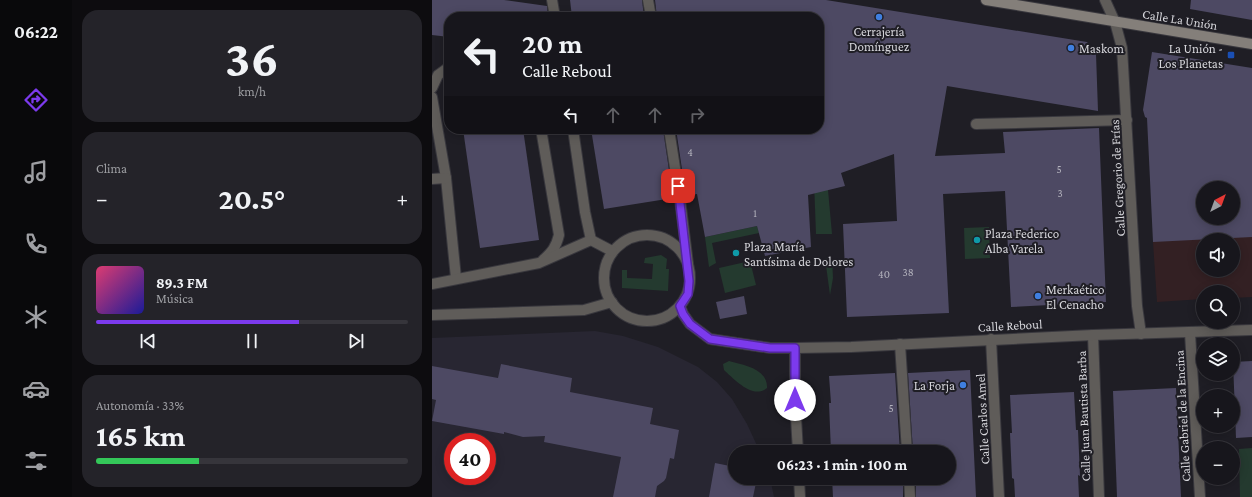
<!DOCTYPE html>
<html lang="es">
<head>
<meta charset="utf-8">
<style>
	body { margin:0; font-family:"Crimson Pro",serif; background:#242329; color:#f1f3f6; height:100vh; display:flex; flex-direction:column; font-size:15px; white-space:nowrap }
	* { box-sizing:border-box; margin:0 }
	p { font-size:13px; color:#9e9fa3 }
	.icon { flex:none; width:22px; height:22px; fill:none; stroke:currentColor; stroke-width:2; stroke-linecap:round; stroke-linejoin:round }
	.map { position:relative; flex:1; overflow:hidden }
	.drawer { display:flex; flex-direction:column; gap:10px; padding:10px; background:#0d0c0f; width:360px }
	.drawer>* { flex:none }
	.hud { position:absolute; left:12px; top:12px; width:380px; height:122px; border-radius:16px; box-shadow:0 2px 10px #0003,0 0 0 1px #36353b; background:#17161c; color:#f1f3f6; overflow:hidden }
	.needle { width:26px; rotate:41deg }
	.fabs { position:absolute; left:764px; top:181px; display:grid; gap:8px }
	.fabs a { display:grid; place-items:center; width:44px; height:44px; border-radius:50%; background:#17161c; box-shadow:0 2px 10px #0003,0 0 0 1px #36353b; font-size:20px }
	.speed { position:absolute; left:12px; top:433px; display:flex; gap:8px; font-size:20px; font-weight:700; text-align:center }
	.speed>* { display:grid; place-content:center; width:52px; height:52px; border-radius:50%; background:#17161c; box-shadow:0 2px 10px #0003,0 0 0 1px #36353b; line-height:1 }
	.speed .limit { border:6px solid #d22; background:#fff; color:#111 }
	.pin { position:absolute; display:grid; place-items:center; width:34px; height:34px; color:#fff; margin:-17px; border-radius:8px; box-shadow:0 2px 6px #0006 }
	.me { position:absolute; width:44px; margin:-22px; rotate:0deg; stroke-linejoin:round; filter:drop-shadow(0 0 3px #0008) }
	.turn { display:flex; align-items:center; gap:14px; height:84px; padding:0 12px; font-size:18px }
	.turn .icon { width:52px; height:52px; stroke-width:2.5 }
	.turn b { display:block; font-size:28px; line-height:34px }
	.lanes { display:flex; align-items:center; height:38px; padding:0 12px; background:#0003; justify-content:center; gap:20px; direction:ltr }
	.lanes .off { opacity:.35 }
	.big { font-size:30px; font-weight:700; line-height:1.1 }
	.drawer .card { flex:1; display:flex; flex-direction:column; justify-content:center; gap:6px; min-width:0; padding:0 14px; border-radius:16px; background:#242329 }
	.drawer .dial { align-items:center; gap:0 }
	.dial b { font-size:52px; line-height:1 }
	.song { display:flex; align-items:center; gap:12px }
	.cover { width:48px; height:48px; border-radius:6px; background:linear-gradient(135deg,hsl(340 70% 55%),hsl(240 70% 35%)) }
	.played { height:4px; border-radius:2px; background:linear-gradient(90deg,#7c3aed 65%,#36353b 65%) }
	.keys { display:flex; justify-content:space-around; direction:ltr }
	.heat { display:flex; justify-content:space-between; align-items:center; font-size:22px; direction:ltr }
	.charge { height:6px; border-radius:3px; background:linear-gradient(90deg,#34c759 33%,#36353b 0) }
	.trip { position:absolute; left:296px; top:445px; width:228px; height:40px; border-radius:20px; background:#17161c; box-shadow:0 2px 10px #0003,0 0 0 1px #36353b; font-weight:700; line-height:40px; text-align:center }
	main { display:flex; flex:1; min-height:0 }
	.dock { display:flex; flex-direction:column; width:72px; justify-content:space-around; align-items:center; background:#09090b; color:#9e9fa3 }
	.dock .icon { width:28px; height:28px }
	.dock .current { color:#7c3aed }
	.dock b { font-size:18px; color:#f1f3f6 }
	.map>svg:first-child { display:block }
	.commercial { fill:#332023; fill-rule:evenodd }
	.built { fill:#282632; fill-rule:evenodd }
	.green { fill:#243a2f }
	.building { fill:#4d4963; fill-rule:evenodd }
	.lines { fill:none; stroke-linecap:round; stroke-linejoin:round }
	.service-casing { stroke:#39383e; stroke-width:12 }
	.pedestrian-casing { stroke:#39383e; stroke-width:12 }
	.minor-casing { stroke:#39383e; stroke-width:12 }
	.tertiary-casing { stroke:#39383e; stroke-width:12 }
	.secondary-casing { stroke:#39383e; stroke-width:12 }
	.service { stroke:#5f5c59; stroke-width:10 }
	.pedestrian { stroke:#5f5c59; stroke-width:10 }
	.minor { stroke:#5f5c59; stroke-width:10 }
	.tertiary { stroke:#5f5c59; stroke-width:10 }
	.secondary { stroke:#847f7a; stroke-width:10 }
	.route-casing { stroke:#51269a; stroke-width:10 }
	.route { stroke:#7c3aed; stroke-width:7 }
	.shop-dot { fill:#3f7fe0; stroke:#1f1e25; stroke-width:1.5 }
	.transit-dot { fill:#1a4fb4; stroke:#1f1e25; stroke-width:1.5 }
	.culture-dot { fill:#0f9aa8; stroke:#1f1e25; stroke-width:1.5 }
	.labels { text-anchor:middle; stroke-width:4; stroke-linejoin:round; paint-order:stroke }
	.number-label { font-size:11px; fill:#b4b3bd }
	.street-label { font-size:13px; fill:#d6d6db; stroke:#1f1e25 }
	.poi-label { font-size:13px; fill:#d6d6db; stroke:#1f1e25; text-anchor:start }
</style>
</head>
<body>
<main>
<nav class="dock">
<b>06:22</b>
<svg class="icon current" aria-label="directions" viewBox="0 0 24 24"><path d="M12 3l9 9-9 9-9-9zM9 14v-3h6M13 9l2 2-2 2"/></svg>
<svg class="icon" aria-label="music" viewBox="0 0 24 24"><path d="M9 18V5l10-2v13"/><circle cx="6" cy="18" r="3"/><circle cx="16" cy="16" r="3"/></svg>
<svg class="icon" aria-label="phone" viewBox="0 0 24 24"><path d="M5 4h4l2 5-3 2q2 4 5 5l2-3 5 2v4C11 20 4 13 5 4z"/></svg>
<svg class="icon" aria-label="climate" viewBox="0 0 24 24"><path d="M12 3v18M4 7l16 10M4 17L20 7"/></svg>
<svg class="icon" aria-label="car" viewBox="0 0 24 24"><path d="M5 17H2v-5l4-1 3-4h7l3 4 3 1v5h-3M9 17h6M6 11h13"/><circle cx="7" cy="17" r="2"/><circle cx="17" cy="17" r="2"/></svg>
<svg class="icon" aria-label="filters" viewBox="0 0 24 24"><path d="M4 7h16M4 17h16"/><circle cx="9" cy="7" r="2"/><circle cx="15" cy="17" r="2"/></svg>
</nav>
<section class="drawer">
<div class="card dial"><b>36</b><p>km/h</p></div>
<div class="card"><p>Clima</p>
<div class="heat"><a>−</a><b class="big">20.5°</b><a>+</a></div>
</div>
<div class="card">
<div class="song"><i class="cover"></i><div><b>89.3 FM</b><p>Música</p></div></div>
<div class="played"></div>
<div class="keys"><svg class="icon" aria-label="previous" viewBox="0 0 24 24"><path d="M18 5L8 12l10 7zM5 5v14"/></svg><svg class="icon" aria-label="pause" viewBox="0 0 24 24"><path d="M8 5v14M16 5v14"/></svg><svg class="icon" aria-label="next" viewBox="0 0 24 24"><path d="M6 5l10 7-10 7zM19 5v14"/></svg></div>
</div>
<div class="card"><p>Autonomía · 33%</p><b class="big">165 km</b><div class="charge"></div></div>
</section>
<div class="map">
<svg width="820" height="497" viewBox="0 0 820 497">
	<rect width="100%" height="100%" fill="#1f1e25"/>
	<path class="commercial" d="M820,134V297L801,298V292H771V299L725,302L721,242ZM771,188H801V218H771ZM771,240H801V270H771Z"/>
	<path class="built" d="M163,331L191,336L226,347L266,367L285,382L300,399L315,424L328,452H303V478H338L342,497H0V338ZM21,442H55V476H21Z"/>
	<g class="green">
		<path d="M395,179L400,234H384L382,181Z"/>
		<path d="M325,226L327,233L280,243L284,263L277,267L273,237Z"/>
		<path d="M557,227L558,258L533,259L532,228Z"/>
		<path d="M229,255L235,259L234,269H237L236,291L190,288V270H195V278L220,279L221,264L212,263L213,258Z"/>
		<path d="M393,258H400L401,278L398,295Z"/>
		<path d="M318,261L324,285L293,293L287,268Z"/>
		<path d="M297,361C312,365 336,369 335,388C321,400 302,379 292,370L291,364Z"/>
		<path d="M820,448V497H808L807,449Z"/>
	</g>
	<g class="building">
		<path d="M0,0H72L115,6L116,17H17V37L0,35Z"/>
		<path d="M138,0H210L212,17H140Z"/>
		<path d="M223,0H394L655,42L664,54L666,111L515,86L503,156L573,153L571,132L667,128L674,302L579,307L573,191L511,194L517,313L415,317L411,224L465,221L462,154L409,173L413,186L376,195L379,247L333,256L325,226L273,237L265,194L254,196L244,129H387V17H225Z"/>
		<path d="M759,0H820V20L758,9Z"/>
		<path d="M720,52L820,68V237L721,242L715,118L713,117L711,110ZM771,188H801V218H771Z"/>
		<path d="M31,129H91L107,240L48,248Z"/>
		<path d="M159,129H231L241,198L172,209Z"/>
		<path d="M312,296L315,314L288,319L284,302Z"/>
		<path d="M820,361V437L804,438L801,362Z"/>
		<path d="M69,364L140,378L138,392L221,408L218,424L247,430L242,459L238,458L234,478L232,481L225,486L223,497H181L189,457L112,442L113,436L91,437L72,432V434L0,421L4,400L0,399V366L66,378Z"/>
		<path d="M538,370L544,497H484V478H517V452H481L476,373Z"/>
		<path d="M463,373L468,452H399L397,403H399L397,376Z"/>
		<path d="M744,388L749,497H685L681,391Z"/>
		<path d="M642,392L644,430H646L648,476L646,475L647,497H583L582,479L580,478L578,433H580L578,395Z"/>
		<path d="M283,463L303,467V478H325L321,497H277Z"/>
		<path d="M400,478H471V497H401Z"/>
	</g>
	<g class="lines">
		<defs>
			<path id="service" d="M544,124L695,120"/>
			<path id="pedestrian" d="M673,0L683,22"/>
			<g id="minor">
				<path d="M120,0L123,17"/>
				<path d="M216,0L219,17"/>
				<path d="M683,22L690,48L705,306L709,334"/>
				<path d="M0,88L6,75L17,67"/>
				<path d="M0,97L14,178L24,278"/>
				<path d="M109,129L127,235C124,247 120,252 111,260"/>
				<path d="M141,129L153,212L159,240"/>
				<path d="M237,129L248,200L256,264"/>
				<path d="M0,179L14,178"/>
				<path d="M0,315L152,310L180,302"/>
				<path d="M758,333L768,497"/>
				<path d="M661,335L667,497"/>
				<path d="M559,339L567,497"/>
				<path d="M468,344L475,452"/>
				<path d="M363,348L419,347L661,335L820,330"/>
				<path d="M477,478L478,497"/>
			</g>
			<g id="tertiary">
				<circle cx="215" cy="278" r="43"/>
				<path d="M0,284L107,263L159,240L180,251"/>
				<path d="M248,306L251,314L258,324L278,339L338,348H363V400L366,452"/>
				<path d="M367,478L368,497"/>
			</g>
			<path id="secondary" d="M554,0L820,44"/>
		</defs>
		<use href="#service" class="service-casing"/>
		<use href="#pedestrian" class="pedestrian-casing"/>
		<use href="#minor" class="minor-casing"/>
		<use href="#tertiary" class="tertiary-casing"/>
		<use href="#secondary" class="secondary-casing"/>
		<use href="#service" class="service"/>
		<use href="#pedestrian" class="pedestrian"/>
		<use href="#minor" class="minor"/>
		<use href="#tertiary" class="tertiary"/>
		<use href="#secondary" class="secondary"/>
	</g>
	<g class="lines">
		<defs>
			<path id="route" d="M246,186L257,281L256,294L248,306L251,314L258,324L278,339L338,348H363V400"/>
		</defs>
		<use href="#route" class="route-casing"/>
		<use href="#route" class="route"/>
	</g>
	<g class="shop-dot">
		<circle cx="447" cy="17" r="4"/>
		<circle cx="639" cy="48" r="4"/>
		<circle cx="606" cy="296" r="4"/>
		<circle cx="531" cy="385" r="4"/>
	</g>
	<rect class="transit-dot" x="795" y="51" width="8" height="8" rx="2"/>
	<g class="culture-dot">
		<circle cx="545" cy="240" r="4"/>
		<circle cx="304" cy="253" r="4"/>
	</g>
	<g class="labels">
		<g class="number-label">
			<text x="258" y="156">4</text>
			<text x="627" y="173">5</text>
			<text x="628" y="197">3</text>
			<text x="323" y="217">1</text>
			<text x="476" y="276">38</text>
			<text x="452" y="278">40</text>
			<text x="459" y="412">5</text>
		</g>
		<g class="street-label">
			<text transform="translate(748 19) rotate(9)" y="5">Calle La Unión</text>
			<text transform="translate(685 178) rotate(-93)" y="5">Calle Gregorio de Frías</text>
			<text transform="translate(578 325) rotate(-3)" y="5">Calle Reboul</text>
			<text transform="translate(651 416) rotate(-92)" y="5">Calle Juan Bautista Barba</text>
			<text transform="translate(750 416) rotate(-93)" y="5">Calle Gabriel de la Encina</text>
			<text transform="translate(550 419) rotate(-93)" y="5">Calle Carlos Amel</text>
		</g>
		<g class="poi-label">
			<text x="447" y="36" text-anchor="middle">Cerrajería<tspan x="447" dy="15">Domínguez</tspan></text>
			<text x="647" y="53">Maskom</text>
			<text x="791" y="53" text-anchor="end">La Unión -<tspan x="791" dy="15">Los Planetas</tspan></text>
			<text x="553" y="238">Plaza Federico<tspan x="553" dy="15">Alba Varela</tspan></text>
			<text x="312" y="251">Plaza María<tspan x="312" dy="15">Santísima de Dolores</tspan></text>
			<text x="614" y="294">Merkaético<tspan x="614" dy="15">El Cenacho</tspan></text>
			<text x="523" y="390" text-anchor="end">La Forja</text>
		</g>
	</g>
</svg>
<div class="fabs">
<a><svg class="needle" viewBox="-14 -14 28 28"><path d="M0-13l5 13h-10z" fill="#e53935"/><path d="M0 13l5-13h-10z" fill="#9e9fa3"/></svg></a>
<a><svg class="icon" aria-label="sound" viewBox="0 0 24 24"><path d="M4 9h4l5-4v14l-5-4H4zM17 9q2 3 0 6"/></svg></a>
<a><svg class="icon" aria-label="search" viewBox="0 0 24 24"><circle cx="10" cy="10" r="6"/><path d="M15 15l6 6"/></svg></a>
<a><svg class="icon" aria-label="layers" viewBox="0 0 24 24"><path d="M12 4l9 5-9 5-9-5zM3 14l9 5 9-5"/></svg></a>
<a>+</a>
<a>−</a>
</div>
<div class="speed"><div class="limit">40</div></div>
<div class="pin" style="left:246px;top:186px;background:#d93025"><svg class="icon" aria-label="arrive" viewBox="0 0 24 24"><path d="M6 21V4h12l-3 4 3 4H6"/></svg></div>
<svg class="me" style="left:363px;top:400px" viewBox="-20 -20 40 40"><circle r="19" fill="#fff"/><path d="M0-13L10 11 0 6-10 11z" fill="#7c3aed"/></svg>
<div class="trip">06:23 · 1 min · 100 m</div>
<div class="hud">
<div class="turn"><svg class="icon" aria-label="left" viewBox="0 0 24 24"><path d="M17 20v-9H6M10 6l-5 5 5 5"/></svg><div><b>20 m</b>Calle Reboul</div></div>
<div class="lanes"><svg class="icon" aria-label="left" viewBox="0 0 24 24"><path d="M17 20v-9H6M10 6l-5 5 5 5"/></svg><svg class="icon off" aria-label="ahead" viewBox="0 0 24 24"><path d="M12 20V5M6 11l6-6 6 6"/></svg><svg class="icon off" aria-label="ahead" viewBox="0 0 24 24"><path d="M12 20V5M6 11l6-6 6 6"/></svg><svg class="icon off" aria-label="right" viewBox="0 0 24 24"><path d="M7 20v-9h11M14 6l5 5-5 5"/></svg></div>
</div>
</div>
</main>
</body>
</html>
